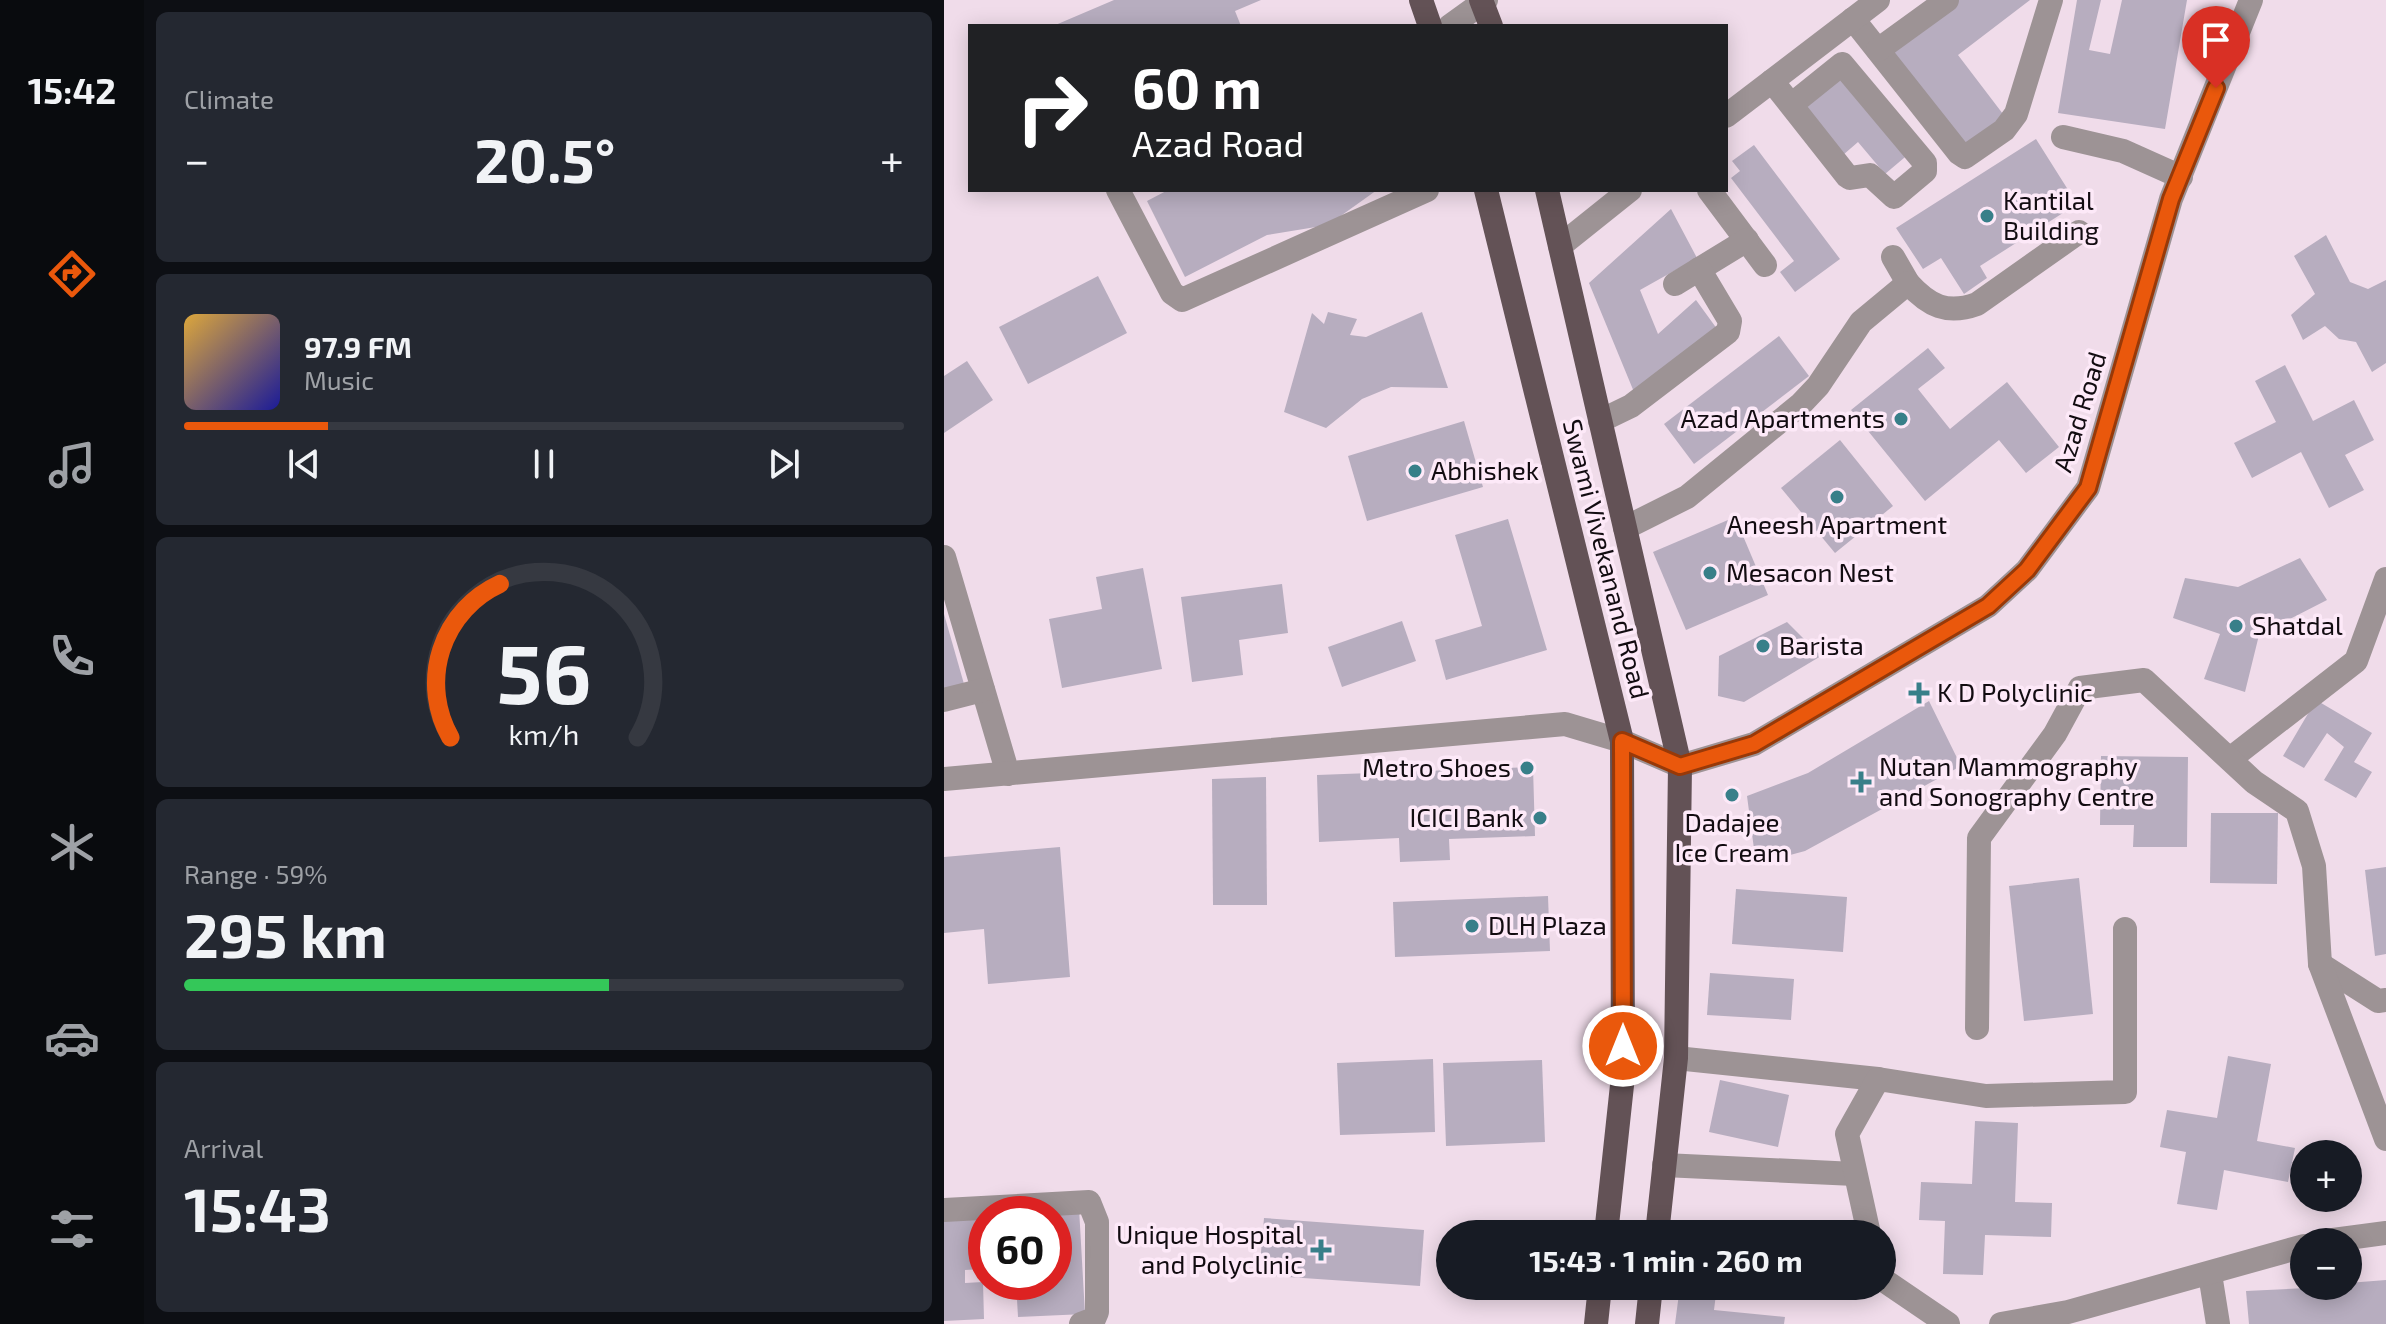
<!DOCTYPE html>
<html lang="en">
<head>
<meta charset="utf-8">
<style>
	body { margin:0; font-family:"Exo 2",sans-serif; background:#242831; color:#f1f3f6; height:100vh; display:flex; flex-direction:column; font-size:30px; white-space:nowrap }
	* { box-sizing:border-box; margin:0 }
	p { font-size:26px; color:#9ea1a6 }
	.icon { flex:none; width:44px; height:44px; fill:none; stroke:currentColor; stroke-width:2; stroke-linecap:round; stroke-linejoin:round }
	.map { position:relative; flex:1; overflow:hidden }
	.sheet { display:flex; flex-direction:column; gap:12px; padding:12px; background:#0d0f14; width:800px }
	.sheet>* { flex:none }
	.hud { position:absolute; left:24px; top:24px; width:760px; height:168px; border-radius:0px; box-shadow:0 4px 20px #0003; background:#202124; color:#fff; overflow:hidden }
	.controls { position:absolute; left:1346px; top:1140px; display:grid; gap:16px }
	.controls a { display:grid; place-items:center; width:72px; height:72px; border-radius:50%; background:#171b24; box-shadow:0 4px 20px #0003; font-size:40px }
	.speed { position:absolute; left:24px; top:1196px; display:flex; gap:16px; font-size:40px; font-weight:700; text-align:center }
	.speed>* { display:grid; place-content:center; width:104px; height:104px; border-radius:50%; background:#171b24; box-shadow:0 4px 20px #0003; line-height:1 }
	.speed .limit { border:12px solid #d22; background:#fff; color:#111 }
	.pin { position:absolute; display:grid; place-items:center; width:68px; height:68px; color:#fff; margin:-82px -34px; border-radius:50% 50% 50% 0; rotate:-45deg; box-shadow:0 0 8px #0007 }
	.pin .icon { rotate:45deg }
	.me { position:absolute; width:88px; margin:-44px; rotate:0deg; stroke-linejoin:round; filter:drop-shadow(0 0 6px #0008) }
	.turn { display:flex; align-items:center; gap:28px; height:168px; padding:0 32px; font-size:36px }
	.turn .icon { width:104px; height:104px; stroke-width:2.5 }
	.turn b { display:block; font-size:56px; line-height:68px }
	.big { font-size:60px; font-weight:700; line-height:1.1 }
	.sheet .card { flex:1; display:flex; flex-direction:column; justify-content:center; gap:12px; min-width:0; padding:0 28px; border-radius:12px; background:#242831 }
	.sheet .dial { align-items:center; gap:0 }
	.dial svg { height:208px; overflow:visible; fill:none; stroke:#363941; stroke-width:7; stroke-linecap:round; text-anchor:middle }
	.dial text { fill:#f1f3f6; stroke:none }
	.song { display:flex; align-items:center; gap:24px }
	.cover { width:96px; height:96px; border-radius:12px; background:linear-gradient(135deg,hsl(40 70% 55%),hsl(240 70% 35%)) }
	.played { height:8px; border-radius:4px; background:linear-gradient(90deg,#ea580c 20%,#363941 20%) }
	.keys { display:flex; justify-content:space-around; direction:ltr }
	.heat { display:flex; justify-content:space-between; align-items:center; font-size:44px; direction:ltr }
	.charge { height:12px; border-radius:6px; background:linear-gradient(90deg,#34c759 59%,#363941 0) }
	.trip { position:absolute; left:492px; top:1220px; width:460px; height:80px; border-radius:40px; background:#171b24; box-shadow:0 4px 20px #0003; font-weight:700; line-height:80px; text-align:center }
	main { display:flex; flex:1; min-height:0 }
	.menu { display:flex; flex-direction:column; width:144px; justify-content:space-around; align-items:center; background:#090b0e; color:#9ea1a6 }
	.menu .icon { width:56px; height:56px }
	.menu .active { color:#ea580c }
	.menu b { font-size:36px; color:#f1f3f6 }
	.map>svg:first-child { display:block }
	.building { fill:#b7adbf }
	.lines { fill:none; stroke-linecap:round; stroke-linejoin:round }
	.minor { stroke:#9d9395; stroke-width:24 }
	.major { stroke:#635256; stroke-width:24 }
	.route-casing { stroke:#983908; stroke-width:20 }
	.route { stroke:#ea580c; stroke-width:14 }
	.poi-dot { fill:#387f89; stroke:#fde9f8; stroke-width:3 }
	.labels { text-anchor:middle; stroke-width:7; stroke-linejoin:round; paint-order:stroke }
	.poi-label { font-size:26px; fill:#120c11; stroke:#fde9f8; text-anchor:start }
	.street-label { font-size:26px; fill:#120c11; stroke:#fde9f8 }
</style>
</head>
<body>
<main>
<nav class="menu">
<b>15:42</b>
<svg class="icon active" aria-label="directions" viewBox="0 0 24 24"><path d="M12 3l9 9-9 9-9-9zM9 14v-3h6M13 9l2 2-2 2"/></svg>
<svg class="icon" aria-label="music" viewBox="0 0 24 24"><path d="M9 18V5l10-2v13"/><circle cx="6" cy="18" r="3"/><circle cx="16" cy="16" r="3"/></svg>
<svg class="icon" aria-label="phone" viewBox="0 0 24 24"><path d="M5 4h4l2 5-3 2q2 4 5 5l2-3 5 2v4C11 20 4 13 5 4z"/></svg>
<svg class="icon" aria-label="climate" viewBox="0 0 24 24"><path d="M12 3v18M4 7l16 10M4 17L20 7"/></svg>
<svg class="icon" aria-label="car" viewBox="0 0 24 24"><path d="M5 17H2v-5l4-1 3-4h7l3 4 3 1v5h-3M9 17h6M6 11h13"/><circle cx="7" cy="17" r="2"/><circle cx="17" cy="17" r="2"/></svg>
<svg class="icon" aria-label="filters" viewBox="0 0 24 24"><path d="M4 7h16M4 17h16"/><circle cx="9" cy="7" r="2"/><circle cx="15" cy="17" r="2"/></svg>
</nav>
<section class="sheet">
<div class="card"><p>Climate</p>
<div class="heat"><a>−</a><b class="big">20.5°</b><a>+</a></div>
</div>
<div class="card">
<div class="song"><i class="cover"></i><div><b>97.9 FM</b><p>Music</p></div></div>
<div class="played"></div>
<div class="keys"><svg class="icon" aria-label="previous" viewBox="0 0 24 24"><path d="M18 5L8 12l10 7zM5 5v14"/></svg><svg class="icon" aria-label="pause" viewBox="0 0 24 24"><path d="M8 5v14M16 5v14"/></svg><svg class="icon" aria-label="next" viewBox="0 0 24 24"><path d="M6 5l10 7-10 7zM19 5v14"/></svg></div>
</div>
<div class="card dial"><svg viewBox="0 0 100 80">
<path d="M14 69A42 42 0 1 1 86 69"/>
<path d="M14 69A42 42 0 0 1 33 10" stroke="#ea580c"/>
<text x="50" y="56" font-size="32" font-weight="700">56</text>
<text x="50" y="72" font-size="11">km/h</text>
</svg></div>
<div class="card"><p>Range · 59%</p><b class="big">295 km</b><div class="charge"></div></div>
<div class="card"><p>Arrival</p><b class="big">15:43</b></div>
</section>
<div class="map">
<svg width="1442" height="1324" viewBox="0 0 1442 1324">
	<rect width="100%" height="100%" fill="#f0dcea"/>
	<g class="building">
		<path d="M170,0H317L291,11L297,26H109Z"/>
		<path d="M1015,0H1086L1014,55L1062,118L1019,151L944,54Z"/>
		<path d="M1133,0H1157L1145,50L1166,54L1178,0H1243L1221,129L1114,113Z"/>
		<path d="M897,69L967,152L941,174L914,142L899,155L856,103Z"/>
		<path d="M1092,139L1133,204L1036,266L1043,278L1020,294L997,258L979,269L952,228Z"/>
		<path d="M810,145L896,259L851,292L836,272L850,261L787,178L796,171L788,161Z"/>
		<path d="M224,190H433L384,225L323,235L241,277L203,201Z"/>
		<path d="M727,209L753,258L696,290L714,334L752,300L776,333L690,392L645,283Z"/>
		<path d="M1382,235L1406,282L1424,289L1442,280V363L1428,372L1412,342L1395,339L1381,326L1359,340L1347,315L1371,294L1350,256Z"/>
		<path d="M154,276L183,333L84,384L55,327Z"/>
		<path d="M384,312L413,319L406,335L422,337L478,312L504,388L447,387L418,399L382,428L340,412L368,313L380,324Z"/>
		<path d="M835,336L865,376L750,464L720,424Z"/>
		<path d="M984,348L1001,368L974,389L1006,429L1063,382L1115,447L1082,473L1055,440L981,501L907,410Z"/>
		<path d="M23,361L49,400L0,433V376Z"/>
		<path d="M1341,365L1369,421L1410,400L1430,440L1401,455L1420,490L1385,508L1357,452L1308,478L1290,443L1332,422L1311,381Z"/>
		<path d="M520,421L539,487L423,521L404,456Z"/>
		<path d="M896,440L949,506L891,553L837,488Z"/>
		<path d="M791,517L824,595L742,630L709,552Z"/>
		<path d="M564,519L603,650L502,680L491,640L538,626L511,535Z"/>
		<path d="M1356,558L1383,600L1315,635L1301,692L1260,679L1276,634L1229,618L1241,578L1294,587Z"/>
		<path d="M199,568L218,669L118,688L105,619L158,609L152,577Z"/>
		<path d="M338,584L344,633L295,640L299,675L248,682L237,597Z"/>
		<path d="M0,614L22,691L0,698Z"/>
		<path d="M458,621L472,661L398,687L384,647Z"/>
		<path d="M843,622L877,656L800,702L774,696L775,656Z"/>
		<path d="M1372,700L1428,733L1410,762L1428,772L1412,798L1380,780L1400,747L1383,733L1360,768L1339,756Z"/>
		<path d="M985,701L1017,766L861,851L812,864L803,796L864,773Z"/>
		<path d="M1157,756L1244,757L1243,847H1189L1190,825H1156Z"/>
		<path d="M589,767L591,836L505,839L506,860L456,862L455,838L375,842L373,775Z"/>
		<path d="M322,777L323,905H269L268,779Z"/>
		<path d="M1267,813H1334L1333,884L1266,883Z"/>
		<path d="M116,847L126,977L44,984L40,929L0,933V857Z"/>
		<path d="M1442,867V954L1431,956L1421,870Z"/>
		<path d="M1135,878L1149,1014L1080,1021L1065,886Z"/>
		<path d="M792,889L903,897L899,952L788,944Z"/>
		<path d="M604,896L606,951L451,957L449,902Z"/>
		<path d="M766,973L850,979L847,1020L763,1015Z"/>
		<path d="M1284,1056L1327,1064L1313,1141L1351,1148L1344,1182L1280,1170L1273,1210L1233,1204L1242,1152L1216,1147L1223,1110L1273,1118Z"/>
		<path d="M489,1059L491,1132L396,1135L393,1063Z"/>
		<path d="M598,1060L601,1142L502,1146L499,1063Z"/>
		<path d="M776,1080L845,1095L834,1147L765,1132Z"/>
		<path d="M1031,1121L1074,1123L1071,1202L1108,1203L1107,1237L1041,1235L1039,1275L999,1274L1001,1221L975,1220L977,1182L1028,1184Z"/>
		<path d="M135,1208L141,1314L74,1317L72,1282H110V1214Z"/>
		<path d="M42,1213V1257H38V1269L21,1270V1283L39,1282L40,1319L0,1321V1215Z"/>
		<path d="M320,1218L480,1230L476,1286L315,1275Z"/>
		<path d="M742,1228L784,1232V1234H741Z"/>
		<path d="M1442,1280V1324H1305L1302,1291L1404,1286V1283Z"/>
		<path d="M736,1286H773L770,1310L841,1317L840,1324H731Z"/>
	</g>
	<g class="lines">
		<g class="minor">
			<path d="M909,19L1015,153L1021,157L1060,130L1072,114L1107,0"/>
			<path d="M506,26L542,0"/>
			<path d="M934,50L1003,0"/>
			<path d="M828,81L903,176L906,178L926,175L950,197L981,171V163L898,64L847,105"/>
			<path d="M782,116L934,0"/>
			<path d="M1119,137L1179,151L1237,177"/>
			<path d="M174,190L228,293L238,300L483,190"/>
			<path d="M765,190L821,265"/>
			<path d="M616,246L686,190"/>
			<path d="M949,257L964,283"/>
			<path d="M731,284L803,240"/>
			<path d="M656,421L687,406L784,332L786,321L755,269"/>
			<path d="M681,528L743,497L857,404L874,386L917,322L964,283C985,306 1003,315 1033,304L1135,232"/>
			<path d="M0,557L64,774"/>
			<path d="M0,700L39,690"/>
			<path d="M1286,759L1412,661L1442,579"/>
			<path d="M0,779L621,724L678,741L736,766L810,744L1044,606L1083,570L1144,488L1227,199L1307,0"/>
			<path d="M1376,964L1434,1001L1442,1000"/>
			<path d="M1033,1028L1035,838L1111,734L1136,688L1200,680L1310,782L1353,811L1370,866L1376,964L1442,1139"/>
			<path d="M732,1058L934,1079"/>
			<path d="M720,1165L911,1174"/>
			<path d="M0,1210L145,1202L153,1222V1312L150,1319L137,1324"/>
			<path d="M925,1234L903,1134L934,1079L1042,1096L1181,1092V929"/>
			<path d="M1374,1242L1442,1233"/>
			<path d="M1266,1274L1274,1324"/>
			<path d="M938,1279L1004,1324"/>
			<path d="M1057,1324L1124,1312L1360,1246"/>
		</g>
		<g class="major">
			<path d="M477,0L486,26"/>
			<path d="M537,0L547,26"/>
			<path d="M542,190L678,741L679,1076L662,1234"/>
			<path d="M603,190L736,766L732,1058L713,1234"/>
			<path d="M652,1324L656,1286"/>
			<path d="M703,1324L707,1286"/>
		</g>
	</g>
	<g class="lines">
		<defs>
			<path id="route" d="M679,1046L678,741L736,766L810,744L1044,606L1083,570L1144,488L1227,199L1272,88"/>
		</defs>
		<use href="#route" class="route-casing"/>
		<use href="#route" class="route"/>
	</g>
	<g class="poi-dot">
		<circle cx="1043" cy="216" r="8"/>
		<circle cx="957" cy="419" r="8"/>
		<circle cx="471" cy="471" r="8"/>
		<circle cx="893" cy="497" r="8"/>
		<circle cx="766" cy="573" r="8"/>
		<circle cx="1292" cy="626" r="8"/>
		<circle cx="819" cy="646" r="8"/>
		<path d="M971 681h8v8h8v8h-8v8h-8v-8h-8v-8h8z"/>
		<circle cx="583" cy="768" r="8"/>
		<path d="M913 770h8v8h8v8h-8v8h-8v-8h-8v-8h8z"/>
		<circle cx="788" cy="795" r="8"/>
		<circle cx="596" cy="818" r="8"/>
		<circle cx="528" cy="926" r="8"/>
		<path d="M373 1238h8v8h8v8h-8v8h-8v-8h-8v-8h8z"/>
	</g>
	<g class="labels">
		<g class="poi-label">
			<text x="1059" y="210">Kantilal<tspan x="1059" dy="30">Building</tspan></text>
			<text x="941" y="428" text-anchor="end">Azad Apartments</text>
			<text x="487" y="480">Abhishek</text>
			<text x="893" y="534" text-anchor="middle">Aneesh Apartment</text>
			<text x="782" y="582">Mesacon Nest</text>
			<text x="1308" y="635">Shatdal</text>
			<text x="835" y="655">Barista</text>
			<text x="993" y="702">K D Polyclinic</text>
			<text x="935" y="776">Nutan Mammography<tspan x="935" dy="30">and Sonography Centre</tspan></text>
			<text x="567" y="777" text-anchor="end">Metro Shoes</text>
			<text x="580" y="827" text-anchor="end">ICICI Bank</text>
			<text x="788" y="832" text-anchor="middle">Dadajee<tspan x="788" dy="30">Ice Cream</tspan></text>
			<text x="544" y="935">DLH Plaza</text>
			<text x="359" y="1244" text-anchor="end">Unique Hospital<tspan x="359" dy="30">and Polyclinic</tspan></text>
		</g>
		<g class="street-label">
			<text transform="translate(1136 412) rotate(-73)" y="9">Azad Road</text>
			<text transform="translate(662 559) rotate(76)" y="9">Swami Vivekanand Road</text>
		</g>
	</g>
</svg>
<div class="controls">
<a>+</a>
<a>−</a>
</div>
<div class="speed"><div class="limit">60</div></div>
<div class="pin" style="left:1272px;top:88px;background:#d93025"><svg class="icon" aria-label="arrive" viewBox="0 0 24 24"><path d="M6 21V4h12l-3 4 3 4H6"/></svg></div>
<svg class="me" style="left:679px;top:1046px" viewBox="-20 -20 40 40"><circle r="17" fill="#ea580c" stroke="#fff" stroke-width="3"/><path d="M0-11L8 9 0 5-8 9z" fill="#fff"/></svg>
<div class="trip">15:43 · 1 min · 260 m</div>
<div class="hud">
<div class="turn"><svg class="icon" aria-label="right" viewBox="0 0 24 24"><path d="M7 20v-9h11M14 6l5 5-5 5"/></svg><div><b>60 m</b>Azad Road</div></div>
</div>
</div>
</main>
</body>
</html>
